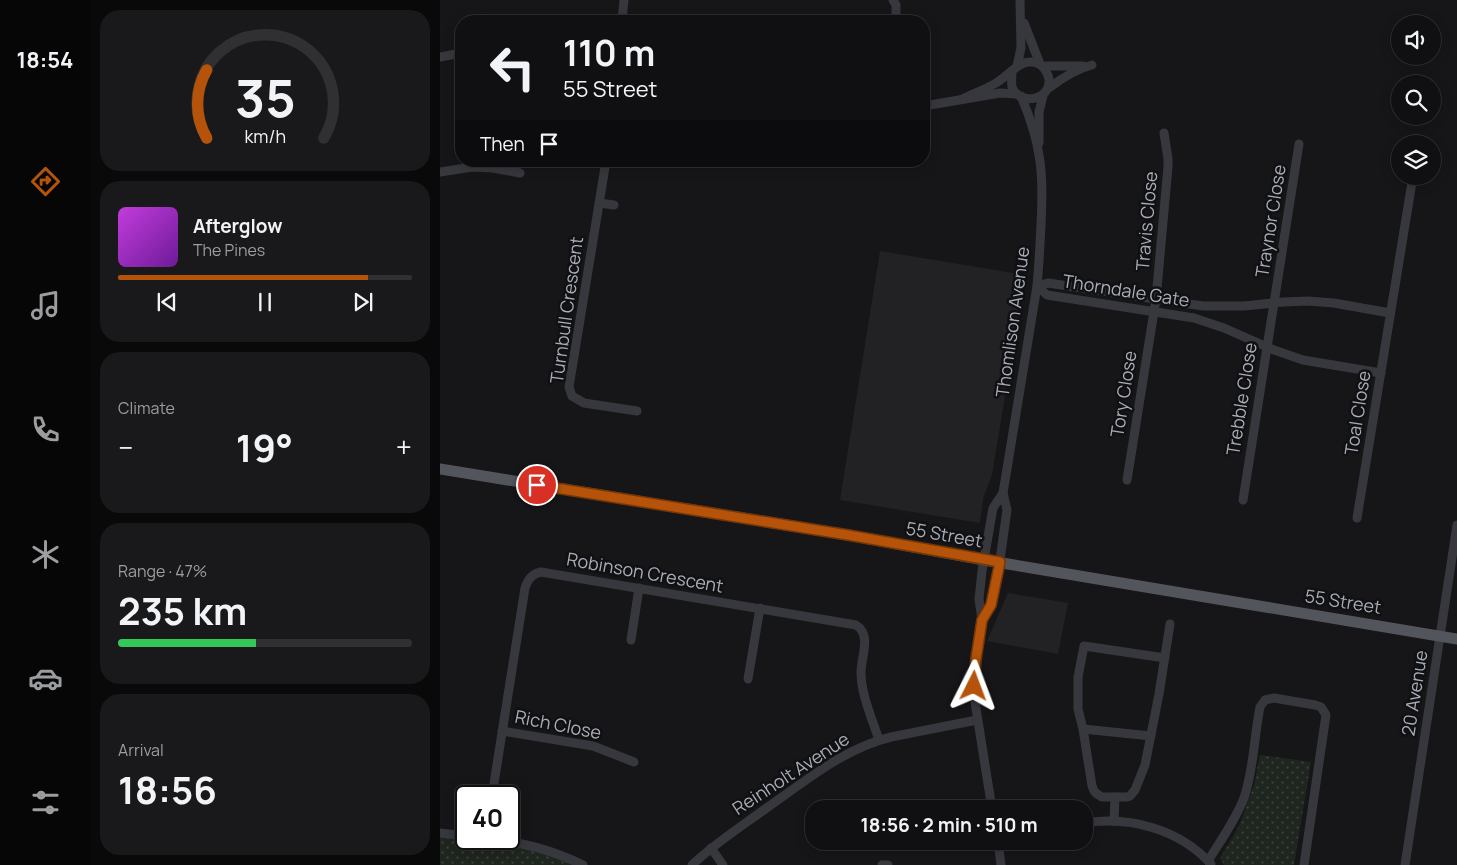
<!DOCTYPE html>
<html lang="en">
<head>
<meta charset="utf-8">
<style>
	body { margin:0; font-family:Manrope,sans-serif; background:#19191b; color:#f1f3f6; height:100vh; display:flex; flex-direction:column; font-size:19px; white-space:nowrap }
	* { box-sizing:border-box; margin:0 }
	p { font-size:16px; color:#9c9d9f }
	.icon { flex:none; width:28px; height:28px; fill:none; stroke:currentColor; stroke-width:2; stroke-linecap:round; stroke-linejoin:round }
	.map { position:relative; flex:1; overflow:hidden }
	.drawer { display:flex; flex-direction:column; gap:10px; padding:10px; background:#09090a; width:350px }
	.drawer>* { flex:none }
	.top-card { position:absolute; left:15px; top:15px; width:475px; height:152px; border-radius:20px; box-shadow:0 2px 12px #0003,0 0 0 1px #303032; background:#101012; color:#f1f3f6; overflow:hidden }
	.tools { position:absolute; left:951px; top:15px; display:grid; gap:10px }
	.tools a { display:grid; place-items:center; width:50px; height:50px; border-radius:50%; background:#101012; box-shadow:0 2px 12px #0003,0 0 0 1px #303032; font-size:25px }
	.speed { position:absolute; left:15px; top:785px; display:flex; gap:10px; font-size:25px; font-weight:700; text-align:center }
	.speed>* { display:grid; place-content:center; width:65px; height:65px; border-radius:50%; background:#101012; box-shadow:0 2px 12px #0003,0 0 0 1px #303032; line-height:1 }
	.speed .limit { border:2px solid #111; border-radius:8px; background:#fff; color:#111 }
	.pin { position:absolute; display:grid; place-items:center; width:42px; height:42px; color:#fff; margin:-21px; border:2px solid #fff; border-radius:50%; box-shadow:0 1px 5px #0007 }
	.me { position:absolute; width:55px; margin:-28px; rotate:3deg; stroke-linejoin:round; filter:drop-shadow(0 0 4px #0008) }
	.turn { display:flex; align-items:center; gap:18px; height:105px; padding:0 25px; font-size:22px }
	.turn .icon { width:65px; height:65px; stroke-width:2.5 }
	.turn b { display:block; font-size:35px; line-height:42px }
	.then { display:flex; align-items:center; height:48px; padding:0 25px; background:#0003; gap:10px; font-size:19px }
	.big { font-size:38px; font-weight:700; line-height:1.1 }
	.drawer .tile { flex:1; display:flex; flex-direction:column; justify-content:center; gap:8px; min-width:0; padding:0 18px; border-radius:20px; background:#19191b }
	.drawer .dial { align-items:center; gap:0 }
	.dial svg { height:130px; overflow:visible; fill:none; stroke:#303032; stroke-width:7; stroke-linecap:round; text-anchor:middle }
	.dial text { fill:#f1f3f6; stroke:none }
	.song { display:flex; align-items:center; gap:15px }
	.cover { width:60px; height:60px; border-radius:8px; background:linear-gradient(135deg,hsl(290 70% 55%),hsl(280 70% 35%)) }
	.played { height:5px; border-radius:2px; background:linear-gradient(90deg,#b45309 85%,#303032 85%) }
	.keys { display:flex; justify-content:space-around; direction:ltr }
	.heat { display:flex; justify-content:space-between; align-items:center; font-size:28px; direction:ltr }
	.charge { height:8px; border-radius:4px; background:linear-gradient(90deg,#34c759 47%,#303032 0) }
	.trip { position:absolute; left:365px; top:800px; width:288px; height:50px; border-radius:20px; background:#101012; box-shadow:0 2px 12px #0003,0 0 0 1px #303032; font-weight:700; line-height:50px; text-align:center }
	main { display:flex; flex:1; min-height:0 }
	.tab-bar { display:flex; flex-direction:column; width:90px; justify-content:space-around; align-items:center; background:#060607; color:#9c9d9f }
	.tab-bar .icon { width:35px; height:35px }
	.tab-bar .selected { color:#b45309 }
	.tab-bar b { font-size:22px; color:#f1f3f6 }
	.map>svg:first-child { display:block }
	.built { fill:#222225 }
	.park { fill:url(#park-dots) }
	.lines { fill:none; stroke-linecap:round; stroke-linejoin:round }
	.minor { stroke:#37383d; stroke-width:9 }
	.major { stroke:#53555c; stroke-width:11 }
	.route-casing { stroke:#753606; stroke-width:12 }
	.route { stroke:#b45309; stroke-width:9 }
	.labels { text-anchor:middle; stroke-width:5; stroke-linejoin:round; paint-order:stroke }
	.street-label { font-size:18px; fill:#a8adb8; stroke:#111113 }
</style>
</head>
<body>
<main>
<nav class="tab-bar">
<b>18:54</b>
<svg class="icon selected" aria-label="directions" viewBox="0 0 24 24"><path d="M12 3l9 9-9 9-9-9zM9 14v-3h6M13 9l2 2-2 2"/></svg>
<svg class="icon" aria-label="music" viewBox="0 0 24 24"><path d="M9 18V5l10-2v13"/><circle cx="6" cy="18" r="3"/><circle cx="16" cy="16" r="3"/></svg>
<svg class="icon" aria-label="phone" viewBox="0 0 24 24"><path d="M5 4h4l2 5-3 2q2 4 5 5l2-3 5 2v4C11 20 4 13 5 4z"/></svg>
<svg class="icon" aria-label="climate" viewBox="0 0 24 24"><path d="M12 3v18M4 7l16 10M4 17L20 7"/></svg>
<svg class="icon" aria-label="car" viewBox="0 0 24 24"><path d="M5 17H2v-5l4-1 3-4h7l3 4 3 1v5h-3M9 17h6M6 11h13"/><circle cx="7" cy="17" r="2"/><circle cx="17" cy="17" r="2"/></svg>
<svg class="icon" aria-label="filters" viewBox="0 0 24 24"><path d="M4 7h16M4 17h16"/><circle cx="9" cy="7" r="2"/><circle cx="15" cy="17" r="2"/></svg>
</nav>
<section class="drawer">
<div class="tile dial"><svg viewBox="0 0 100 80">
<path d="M14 69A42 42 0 1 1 86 69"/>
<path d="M14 69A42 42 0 0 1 14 27" stroke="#b45309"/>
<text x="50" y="56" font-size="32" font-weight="700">35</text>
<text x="50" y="72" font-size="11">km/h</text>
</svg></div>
<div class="tile">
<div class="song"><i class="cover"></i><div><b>Afterglow</b><p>The Pines</p></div></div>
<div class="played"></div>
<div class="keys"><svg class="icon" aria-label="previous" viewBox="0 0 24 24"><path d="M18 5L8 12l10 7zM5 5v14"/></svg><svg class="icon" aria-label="pause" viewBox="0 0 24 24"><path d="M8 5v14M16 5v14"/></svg><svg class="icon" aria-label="next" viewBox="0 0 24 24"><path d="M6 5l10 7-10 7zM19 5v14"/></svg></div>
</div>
<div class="tile"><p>Climate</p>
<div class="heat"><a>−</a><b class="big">19°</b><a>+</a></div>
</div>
<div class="tile"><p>Range · 47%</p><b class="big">235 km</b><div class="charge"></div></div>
<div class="tile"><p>Arrival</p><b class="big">18:56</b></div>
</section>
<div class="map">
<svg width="1017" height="865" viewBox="0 0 1017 865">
	<defs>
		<pattern id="park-dots" width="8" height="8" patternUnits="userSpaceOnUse" patternTransform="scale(1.25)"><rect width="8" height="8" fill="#1e261f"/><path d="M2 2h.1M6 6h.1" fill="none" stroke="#3c433d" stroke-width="1.8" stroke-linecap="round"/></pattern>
	</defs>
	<rect width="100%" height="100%" fill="#161618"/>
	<g class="built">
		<path d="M440,251L585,275L552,475L543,499L540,523L400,500Z"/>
		<path d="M568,593L628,603L618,654L547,641Z"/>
	</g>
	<g class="park">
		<path d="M820,755L871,762L854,865H784L780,858L799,826L814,785Z"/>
		<path d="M0,833L26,839H51L143,865H0Z"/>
	</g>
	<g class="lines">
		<g class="minor">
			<path d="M453,0L456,5V21"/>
			<path d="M182,21L184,0"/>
			<path d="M584,23L600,64"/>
			<path d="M0,57L21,53"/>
			<path d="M577,66L581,48L580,0"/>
			<path d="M602,66H643"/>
			<path d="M609,88C622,78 636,69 652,65"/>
			<path d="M524,98C535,93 546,89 556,83C570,75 581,56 599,64C604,66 608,74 609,79C611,101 579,106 572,87C571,82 572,76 572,71"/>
			<path d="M484,106L560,93L577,94"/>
			<path d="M599,143V112L603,96"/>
			<path d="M166,161L129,387L132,396L144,403L197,411"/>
			<path d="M0,172L32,167L53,168L80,173"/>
			<path d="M159,203L174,205"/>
			<path d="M941,373L863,360L834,350L784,328L754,318L607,295L597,286L608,283L763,306H804L843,302L868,301L894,303L950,313"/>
			<path d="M687,480L716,299L728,167V159L724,133"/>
			<path d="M803,500L859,144"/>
			<path d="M917,518L973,176"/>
			<path d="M542,620L551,605L558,574L567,510L563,493L597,286C599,266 600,245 601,225C602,202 603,178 599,155C596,135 589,115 581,96"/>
			<path d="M191,640L199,588"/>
			<path d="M725,658L644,646L638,677V709L643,729L652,786C654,792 656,794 662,797H687L690,796L695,790L705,765L719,694L730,624"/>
			<path d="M308,679L320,608"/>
			<path d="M643,729L711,736"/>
			<path d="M62,731L153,746L194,762"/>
			<path d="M52,796L85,588C88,579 92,574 101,572L416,625C432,635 421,657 421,672C421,695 432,718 439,740"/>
			<path d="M552,809L535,702V672L542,620L539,599L542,571L553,508L563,493"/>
			<path d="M674,821L675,797"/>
			<path d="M644,823C690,816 739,829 771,864"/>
			<path d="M0,833L26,836"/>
			<path d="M51,839C85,843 112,850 143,865"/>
			<path d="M558,841L561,865"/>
			<path d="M271,848L283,865"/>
			<path d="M768,861C781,840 795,821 804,798C814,769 814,736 820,707L825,700L834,698L875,705L881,707L886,715L864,865"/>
			<path d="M252,865C275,843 302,826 328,807C367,780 405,748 451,737L537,720"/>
			<path d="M442,865H448"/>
			<path d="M965,865L1017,525"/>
		</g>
		<path class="major" d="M0,469L408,535L544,560L1017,639"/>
	</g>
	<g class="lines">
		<defs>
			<path id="route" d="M97,485L408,535L560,562L551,605L542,620L536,659L534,686"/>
		</defs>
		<use href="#route" class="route-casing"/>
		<use href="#route" class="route"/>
	</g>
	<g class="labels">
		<g class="street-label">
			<text transform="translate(707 221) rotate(-85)" y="6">Travis Close</text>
			<text transform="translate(831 221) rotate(-81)" y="6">Traynor Close</text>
			<text transform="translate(686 291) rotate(9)" y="6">Thorndale Gate</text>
			<text transform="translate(127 310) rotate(-82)" y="6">Turnbull Crescent</text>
			<text transform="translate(573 322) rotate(-82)" y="6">Thomlison Avenue</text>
			<text transform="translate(684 394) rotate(-81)" y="6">Tory Close</text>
			<text transform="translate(802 399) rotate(-81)" y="6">Trebble Close</text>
			<text transform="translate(918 413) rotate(-81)" y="6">Toal Close</text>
			<text transform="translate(504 535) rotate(10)" y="6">55 Street</text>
			<text transform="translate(205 573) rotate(10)" y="6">Robinson Crescent</text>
			<text transform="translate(903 602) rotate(9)" y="6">55 Street</text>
			<text transform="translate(975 693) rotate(-81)" y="6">20 Avenue</text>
			<text transform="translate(118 725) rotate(11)" y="6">Rich Close</text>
			<text transform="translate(351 774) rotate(-33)" y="6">Reinholt Avenue</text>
		</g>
	</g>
</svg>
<div class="tools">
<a><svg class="icon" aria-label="sound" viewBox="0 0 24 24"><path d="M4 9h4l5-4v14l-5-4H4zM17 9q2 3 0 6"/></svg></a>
<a><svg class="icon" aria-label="search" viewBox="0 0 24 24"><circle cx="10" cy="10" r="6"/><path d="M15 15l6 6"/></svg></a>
<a><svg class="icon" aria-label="layers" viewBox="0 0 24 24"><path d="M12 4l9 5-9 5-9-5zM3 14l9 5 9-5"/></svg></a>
</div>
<div class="speed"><div class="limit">40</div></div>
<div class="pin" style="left:97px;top:485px;background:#d93025"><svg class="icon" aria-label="arrive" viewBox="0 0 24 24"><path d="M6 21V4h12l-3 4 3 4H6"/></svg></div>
<svg class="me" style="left:534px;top:686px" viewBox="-20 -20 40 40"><path d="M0-17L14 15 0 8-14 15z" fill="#b45309" stroke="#fff" stroke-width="4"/></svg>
<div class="trip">18:56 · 2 min · 510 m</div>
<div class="top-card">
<div class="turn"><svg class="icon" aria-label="left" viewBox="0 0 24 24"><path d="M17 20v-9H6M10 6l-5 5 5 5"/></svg><div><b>110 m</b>55 Street</div></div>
<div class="then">Then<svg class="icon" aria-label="arrive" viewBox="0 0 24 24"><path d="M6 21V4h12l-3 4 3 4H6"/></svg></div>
</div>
</div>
</main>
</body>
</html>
